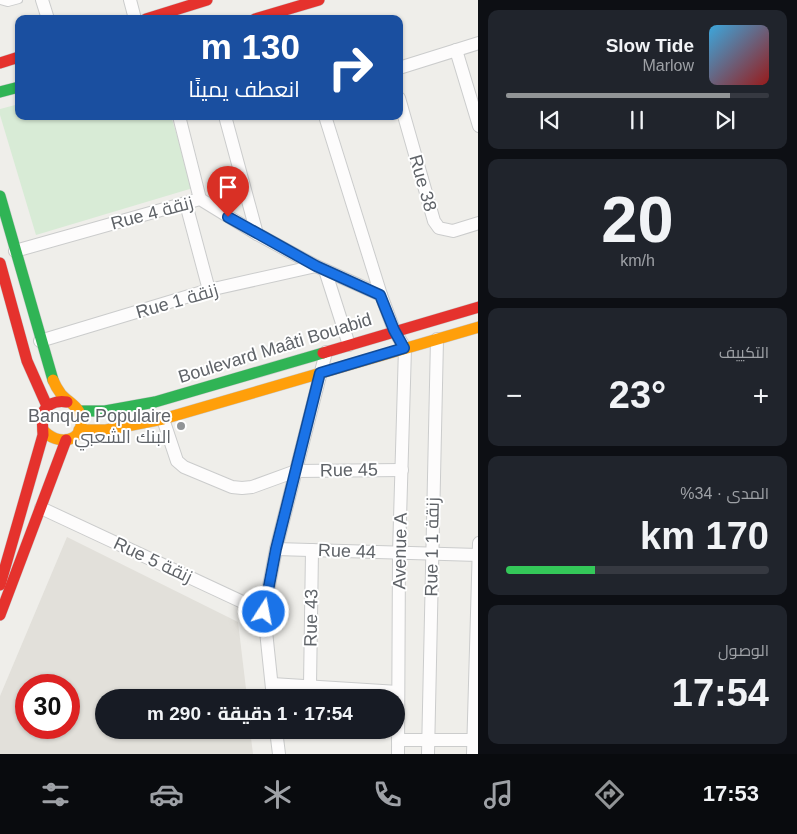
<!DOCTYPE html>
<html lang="ar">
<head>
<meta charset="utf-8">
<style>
	body { margin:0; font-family:Helvetica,Cairo,sans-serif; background:#20242c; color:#f1f3f6; direction:rtl; height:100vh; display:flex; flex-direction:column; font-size:19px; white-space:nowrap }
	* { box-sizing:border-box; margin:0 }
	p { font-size:16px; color:#9ea1a6 }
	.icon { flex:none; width:28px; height:28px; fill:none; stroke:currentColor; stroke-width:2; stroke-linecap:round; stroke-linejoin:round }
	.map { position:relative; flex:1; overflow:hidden; direction:ltr }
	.drawer { display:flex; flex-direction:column; gap:10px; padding:10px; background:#0d0f14; width:319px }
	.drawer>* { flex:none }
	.banner { position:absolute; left:15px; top:15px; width:388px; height:105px; border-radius:10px; box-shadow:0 1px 4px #0004; direction:rtl; background:#1a4fa0; color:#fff; overflow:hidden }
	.speed { position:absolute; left:15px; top:674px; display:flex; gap:10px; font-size:25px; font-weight:700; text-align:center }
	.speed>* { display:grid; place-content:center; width:65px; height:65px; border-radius:50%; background:#171b24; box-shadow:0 1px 4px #0004; line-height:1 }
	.speed .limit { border:8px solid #d22; background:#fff; color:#111 }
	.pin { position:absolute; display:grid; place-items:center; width:42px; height:42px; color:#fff; margin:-51px -21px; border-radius:50% 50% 50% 0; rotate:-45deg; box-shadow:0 0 5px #0007 }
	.pin .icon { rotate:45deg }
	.me { position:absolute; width:55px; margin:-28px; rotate:11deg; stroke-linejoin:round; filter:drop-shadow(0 0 4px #0008) }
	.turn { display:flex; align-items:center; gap:18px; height:105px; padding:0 20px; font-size:22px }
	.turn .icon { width:65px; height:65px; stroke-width:2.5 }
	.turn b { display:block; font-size:35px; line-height:42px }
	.big { font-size:38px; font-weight:700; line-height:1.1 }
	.drawer .tile { flex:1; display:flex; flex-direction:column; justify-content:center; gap:8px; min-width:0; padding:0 18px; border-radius:10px; background:#20242c }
	.drawer .dial { align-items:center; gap:0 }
	.dial b { font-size:65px; line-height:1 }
	.song { display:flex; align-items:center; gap:15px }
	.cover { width:60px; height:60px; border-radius:8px; background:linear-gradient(135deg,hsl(200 70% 55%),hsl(0 70% 35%)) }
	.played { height:5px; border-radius:2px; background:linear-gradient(90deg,#919496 85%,#363941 85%) }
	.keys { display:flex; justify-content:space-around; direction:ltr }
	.heat { display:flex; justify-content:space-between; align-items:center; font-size:28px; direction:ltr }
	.charge { height:8px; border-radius:4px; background:linear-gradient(90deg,#34c759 34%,#363941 0) }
	.trip { position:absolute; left:95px; top:689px; width:310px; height:50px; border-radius:25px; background:#171b24; box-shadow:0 1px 4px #0004; font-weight:700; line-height:50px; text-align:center; direction:rtl }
	.menu { display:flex; height:80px; justify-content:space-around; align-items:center; background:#090b0e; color:#9ea1a6 }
	.menu .icon { width:35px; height:35px }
	.menu .selected { color:#919496 }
	.menu b { font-size:22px; color:#f1f3f6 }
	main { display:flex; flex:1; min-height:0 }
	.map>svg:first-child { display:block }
	.education { fill:#e2e0da; fill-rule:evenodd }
	.green { fill:#d8ebd6 }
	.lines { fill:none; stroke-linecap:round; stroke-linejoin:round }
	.lane-casing { stroke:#cbcccc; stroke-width:8 }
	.street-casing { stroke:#cbcccc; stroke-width:14 }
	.fast-casing { stroke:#cacacb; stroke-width:12 }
	.slow-casing { stroke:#cacacb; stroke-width:12 }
	.jam-casing { stroke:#cacacb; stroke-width:12 }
	.lane { stroke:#fdfcfc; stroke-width:6 }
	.street { stroke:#fdfcfc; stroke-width:12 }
	.fast { stroke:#30b455; stroke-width:11 }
	.slow { stroke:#ff9f0a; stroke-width:11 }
	.jam { stroke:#e5322d; stroke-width:11 }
	.route-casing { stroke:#114b97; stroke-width:12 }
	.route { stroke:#1a73e8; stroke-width:9 }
	.poi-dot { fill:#919496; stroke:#fff; stroke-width:2 }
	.labels { text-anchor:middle; stroke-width:4; stroke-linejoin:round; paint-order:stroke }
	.street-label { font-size:18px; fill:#5f6368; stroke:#fff }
	.poi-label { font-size:18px; fill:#5f6368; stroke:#fff; text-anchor:end }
</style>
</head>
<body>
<main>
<section class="drawer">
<div class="tile">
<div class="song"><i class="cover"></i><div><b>Slow Tide</b><p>Marlow</p></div></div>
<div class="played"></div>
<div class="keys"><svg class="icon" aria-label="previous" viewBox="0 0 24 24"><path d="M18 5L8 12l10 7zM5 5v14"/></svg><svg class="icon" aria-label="pause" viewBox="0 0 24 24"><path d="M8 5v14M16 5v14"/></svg><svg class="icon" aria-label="next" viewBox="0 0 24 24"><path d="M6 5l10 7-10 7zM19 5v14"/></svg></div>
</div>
<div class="tile dial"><b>20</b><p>km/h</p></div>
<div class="tile"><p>التكييف</p>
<div class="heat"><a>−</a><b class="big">23°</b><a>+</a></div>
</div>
<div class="tile"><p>المدى · 34%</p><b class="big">170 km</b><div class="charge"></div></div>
<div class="tile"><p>الوصول</p><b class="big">17:54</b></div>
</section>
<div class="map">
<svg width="479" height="754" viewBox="0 0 479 754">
	<rect width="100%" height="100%" fill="#efeeea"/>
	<path class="education" d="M67,537L238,622L247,697L104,698V730H250L253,754H0V696ZM26,685H69V728H26Z"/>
	<path class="green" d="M19,104V116H171L193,188L36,235L0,115V109Z"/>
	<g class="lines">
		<defs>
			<path id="lane" d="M0,1L8,3L19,0"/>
			<g id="street">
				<path d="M42,0L48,19"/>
				<path d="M130,0L135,19"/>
				<path d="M456,50L479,126"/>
				<path d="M399,68L479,43"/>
				<path d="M399,98L434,221L439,228L453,231L479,223"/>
				<path d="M179,116L200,199"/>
				<path d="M225,116L257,234"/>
				<path d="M325,116L381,295"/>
				<path d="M186,204L209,290"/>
				<path d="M15,251L200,199L257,234L316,266L381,295L394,330L405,348L399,553L398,754"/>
				<path d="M325,270L349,345"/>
				<path d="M40,341L209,290L316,266"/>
				<path d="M163,419L177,461L184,467L232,487L242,488L252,487L296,471L402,470"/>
				<path d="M41,508L264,612"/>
				<path d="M276,549L479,555"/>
				<path d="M272,684L398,692"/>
				<path d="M310,685L312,550"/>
				<path d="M273,698L264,612L276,549L326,352"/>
				<path d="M276,730L279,754"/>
				<path d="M398,740H479"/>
				<path d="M428,754L437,339"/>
				<path d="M473,754L479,543"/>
			</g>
			<g id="fast">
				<path d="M0,92L19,87"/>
				<path d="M0,196L53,380"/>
				<path d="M79,411H105L155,402L323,353"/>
			</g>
			<g id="slow">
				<path d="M43,430C58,447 84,442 81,418C80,407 68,402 61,394C58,390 55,385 53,380"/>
				<path d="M79,430H106L163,419L479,327"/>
			</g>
			<g id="jam">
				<path d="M146,19L207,0"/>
				<path d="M255,19L319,0"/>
				<path d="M0,63L19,57"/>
				<path d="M0,263L27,361L47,406"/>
				<path d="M323,353L479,307"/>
				<path d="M0,585L43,435L42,414C47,404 56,400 67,402"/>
				<path d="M0,615L66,440"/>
			</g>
		</defs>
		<use href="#lane" class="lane-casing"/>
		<use href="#street" class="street-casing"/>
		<use href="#fast" class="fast-casing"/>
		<use href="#slow" class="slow-casing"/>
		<use href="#jam" class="jam-casing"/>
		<use href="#lane" class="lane"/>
		<use href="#street" class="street"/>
		<use href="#fast" class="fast"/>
		<use href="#slow" class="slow"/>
		<use href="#jam" class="jam"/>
	</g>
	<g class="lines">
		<defs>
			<path id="route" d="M228,217L316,266L380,295L394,330L404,348L320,373L276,549L264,612"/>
		</defs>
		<use href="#route" class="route-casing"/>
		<use href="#route" class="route"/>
	</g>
	<circle class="poi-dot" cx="181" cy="426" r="5"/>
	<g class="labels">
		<g class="street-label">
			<text transform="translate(423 183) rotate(74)" y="6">Rue 38</text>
			<text transform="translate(152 213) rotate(-15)" y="6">Rue 4 زنقة</text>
			<text transform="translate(177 301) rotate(-16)" y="6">Rue 1 زنقة</text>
			<text transform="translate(275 348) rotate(-17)" y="6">Boulevard Maâti Bouabid</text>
			<text transform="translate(349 470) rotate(-1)" y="6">Rue 45</text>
			<text transform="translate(432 547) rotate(-89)" y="6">Rue 1 زنقة 1</text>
			<text transform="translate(347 551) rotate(2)" y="6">Rue 44</text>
			<text transform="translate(400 551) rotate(-89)" y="6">Avenue A</text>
			<text transform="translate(153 560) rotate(25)" y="6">Rue 5 زنقة</text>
			<text transform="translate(311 618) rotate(-89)" y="6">Rue 43</text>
		</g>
		<g class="poi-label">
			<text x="171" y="422">Banque Populaire<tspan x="171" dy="21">البنك الشعبي</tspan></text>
		</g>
	</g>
</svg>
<div class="speed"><div class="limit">30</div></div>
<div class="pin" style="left:228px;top:217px;background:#d93025"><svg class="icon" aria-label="arrive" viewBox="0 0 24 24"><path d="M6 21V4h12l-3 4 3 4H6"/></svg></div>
<svg class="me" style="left:264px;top:612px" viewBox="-20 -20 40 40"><circle r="17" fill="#1a73e8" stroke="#fff" stroke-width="3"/><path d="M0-11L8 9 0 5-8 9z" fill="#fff"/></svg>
<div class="trip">17:54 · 1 دقيقة · 290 m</div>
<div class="banner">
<div class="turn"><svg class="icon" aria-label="right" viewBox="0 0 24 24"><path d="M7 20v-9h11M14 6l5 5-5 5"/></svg><div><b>130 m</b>انعطف يمينًا</div></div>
</div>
</div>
</main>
<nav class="menu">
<b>17:53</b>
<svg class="icon selected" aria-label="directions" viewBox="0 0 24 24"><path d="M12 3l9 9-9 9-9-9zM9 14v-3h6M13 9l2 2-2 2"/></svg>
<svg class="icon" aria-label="music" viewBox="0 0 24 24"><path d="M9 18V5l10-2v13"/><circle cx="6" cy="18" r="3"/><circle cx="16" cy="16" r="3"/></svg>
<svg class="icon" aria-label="phone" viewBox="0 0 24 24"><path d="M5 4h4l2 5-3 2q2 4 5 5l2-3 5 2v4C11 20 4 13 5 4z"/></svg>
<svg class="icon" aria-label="climate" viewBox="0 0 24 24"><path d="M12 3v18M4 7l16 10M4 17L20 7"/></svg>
<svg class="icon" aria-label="car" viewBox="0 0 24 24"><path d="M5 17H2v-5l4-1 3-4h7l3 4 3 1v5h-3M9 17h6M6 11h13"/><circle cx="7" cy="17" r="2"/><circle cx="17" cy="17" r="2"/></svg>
<svg class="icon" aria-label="filters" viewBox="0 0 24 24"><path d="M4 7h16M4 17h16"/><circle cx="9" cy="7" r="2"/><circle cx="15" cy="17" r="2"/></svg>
</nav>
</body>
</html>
